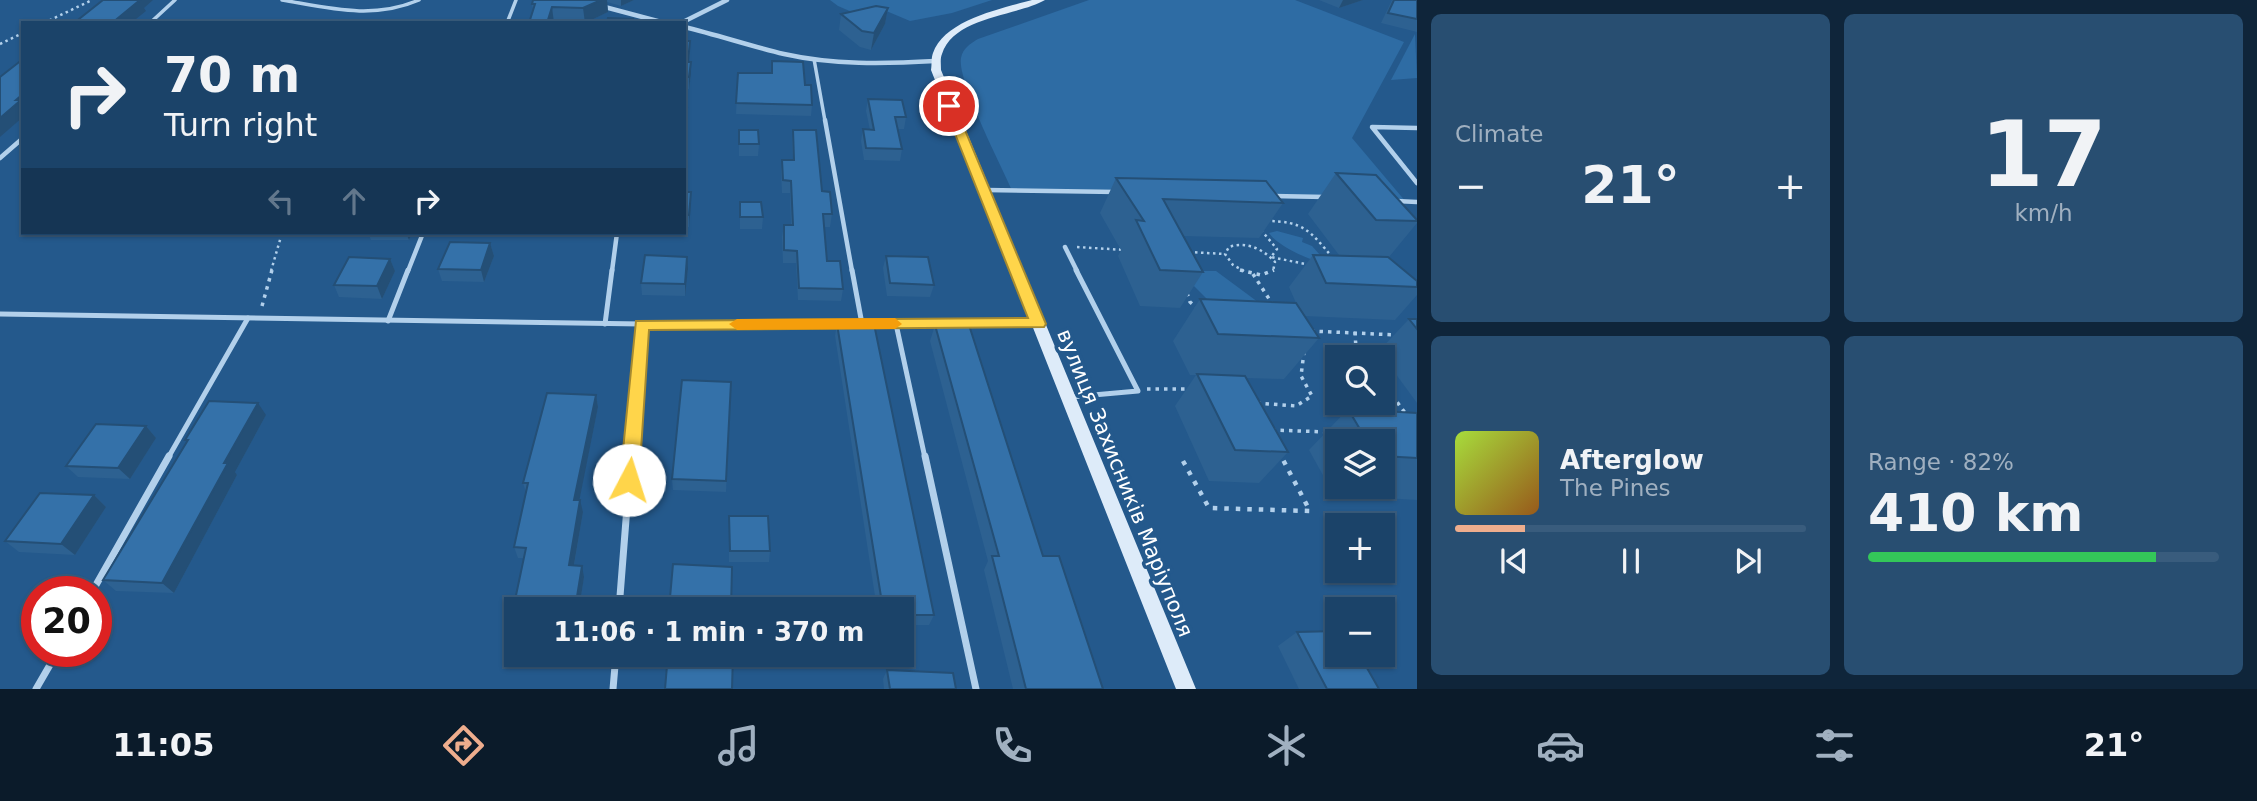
<!DOCTYPE html>
<html lang="en">
<head>
<meta charset="utf-8">
<style>
	body { margin:0; font-family:"DejaVu Sans",sans-serif; background:#284e71; color:#f1f3f6; height:100vh; display:flex; flex-direction:column; font-size:26px; white-space:nowrap }
	* { box-sizing:border-box; margin:0 }
	p { font-size:23px; color:#a0b0c0 }
	.icon { flex:none; width:38px; height:38px; fill:none; stroke:currentColor; stroke-width:2; stroke-linecap:round; stroke-linejoin:round }
	.map { position:relative; flex:1; overflow:hidden }
	.side { display:flex; flex-direction:column; gap:14px; padding:14px; background:#0f253a; width:840px }
	.side>* { flex:none }
	.hud { position:absolute; left:21px; top:21px; width:665px; height:214px; border-radius:0px; box-shadow:0 2px 5px #0004,0 0 0 2px #395c7d; background:#1b4369; color:#f1f3f6; overflow:hidden }
	.fabs { position:absolute; left:1325px; top:345px; display:grid; gap:14px }
	.fabs a { display:grid; place-items:center; width:70px; height:70px; border-radius:0px; background:#1b4369; box-shadow:0 2px 5px #0004,0 0 0 2px #395c7d; font-size:35px }
	.speed { position:absolute; left:21px; top:576px; display:flex; gap:14px; font-size:35px; font-weight:700; text-align:center }
	.speed>* { display:grid; place-content:center; width:91px; height:91px; border-radius:50%; background:#1b4369; box-shadow:0 2px 5px #0004,0 0 0 2px #395c7d; line-height:1 }
	.speed .limit { border:10px solid #d22; background:#fff; color:#111 }
	.pin { position:absolute; display:grid; place-items:center; width:60px; height:60px; color:#fff; margin:-30px; border:4px solid #fff; border-radius:50%; box-shadow:0 2px 7px #0007 }
	.me { position:absolute; width:77px; margin:-38px; rotate:5deg; stroke-linejoin:round; filter:drop-shadow(0 0 5px #0008) }
	.turn { display:flex; align-items:center; gap:24px; height:147px; padding:0 28px; font-size:32px }
	.turn .icon { width:91px; height:91px; stroke-width:2.5 }
	.turn b { display:block; font-size:49px; line-height:60px }
	.lanes { display:flex; align-items:center; height:66px; padding:0 28px; background:#0003; justify-content:center; gap:35px; direction:ltr }
	.lanes .off { opacity:.35 }
	.big { font-size:52px; font-weight:700; line-height:1.1 }
	.side .tile { flex:1; display:flex; flex-direction:column; justify-content:center; gap:10px; min-width:0; padding:0 24px; border-radius:10px; background:#284e71 }
	.side .dial { align-items:center; gap:0 }
	.dial b { font-size:91px; line-height:1 }
	.song { display:flex; align-items:center; gap:21px }
	.cover { width:84px; height:84px; border-radius:10px; background:linear-gradient(135deg,hsl(80 70% 55%),hsl(30 70% 35%)) }
	.played { height:7px; border-radius:4px; background:linear-gradient(90deg,#eead8d 20%,#395c7d 20%) }
	.keys { display:flex; justify-content:space-around; direction:ltr }
	.heat { display:flex; justify-content:space-between; align-items:center; font-size:38px; direction:ltr }
	.charge { height:10px; border-radius:5px; background:linear-gradient(90deg,#34c759 82%,#395c7d 0) }
	.side .tiles { flex:1; display:grid; gap:14px; grid-template-columns:repeat(2,1fr) }
	.trip { position:absolute; left:504px; top:597px; width:410px; height:70px; border-radius:0px; background:#1b4369; box-shadow:0 2px 5px #0004,0 0 0 2px #395c7d; font-weight:700; line-height:70px; text-align:center }
	.menu { display:flex; height:112px; justify-content:space-around; align-items:center; background:#0b1b2a; color:#a0b0c0 }
	.menu .icon { width:49px; height:49px }
	.menu .active { color:#eead8d }
	.menu b { font-size:32px; color:#f1f3f6 }
	main { display:flex; flex:1; min-height:0 }
	.map>svg:first-child { display:block }
	.green { fill:#2e6ca4 }
	.lines { fill:none; stroke-linecap:round; stroke-linejoin:round }
	.path-far2 { stroke:#b2d0eb; stroke-width:2.5; stroke-dasharray:2.5 3.5; stroke-linecap:butt }
	.path-far1 { stroke:#b2d0eb; stroke-width:3.5; stroke-dasharray:3.5 5; stroke-linecap:butt }
	.path { stroke:#b2d0eb; stroke-width:4.5; stroke-dasharray:4.5 7; stroke-linecap:butt }
	.service-far3 { stroke:#b2d0eb; stroke-width:3.5 }
	.service-far2 { stroke:#b2d0eb; stroke-width:4.5 }
	.service-far1 { stroke:#b2d0eb; stroke-width:5 }
	.service { stroke:#b2d0eb; stroke-width:7 }
	.minor { stroke:#b2d0eb; stroke-width:4.5 }
	.secondary { fill:#ddebf9; fill-rule:evenodd }
	.wall { fill:#2d6191; fill-rule:evenodd }
	.shaded-wall { fill:#244f76 }
	.building { fill:#3471a9; stroke:#244f76; stroke-width:2 }
	.route { fill:#ffd54a; stroke:#a68a30; stroke-width:2 }
	.slow { fill:#f59e0b }
	.labels { text-anchor:middle; stroke-width:7; stroke-linejoin:round; paint-order:stroke }
	.street-label { font-size:21px; fill:#fff; stroke:#24598c }
</style>
</head>
<body>
<main>
<div class="map">
<svg width="1417" height="689" viewBox="0 0 1417 689">
	<rect width="100%" height="100%" fill="#24598c"/>
	<g class="green">
		<path d="M830,0H992L952,13L910,21L884,10L859,15L838,6Z"/>
		<path d="M1089,0H1295L1404,42L1352,138L1406,202L1012,190C1001,165 957,80 961,58C963,48 970,44 978,39Z"/>
		<path d="M1415,34L1417,78L1391,80Z"/>
		<path d="M1277,231L1303,238L1302,242L1312,246L1320,255L1318,262C1304,257 1277,245 1269,233Z"/>
		<path d="M1198,271H1216L1266,308L1208,300L1192,284Z"/>
	</g>
	<g class="lines">
		<g class="path-far2">
			<path d="M44,23L92,0"/>
			<path d="M0,44L23,33"/>
			<path d="M1266,221C1304,221 1310,231 1333,258"/>
			<path d="M1261,230L1277,249L1271,257L1310,265"/>
			<path d="M1077,247L1125,250"/>
			<path d="M1189,252L1225,254"/>
			<path d="M271,271L282,233"/>
			<path d="M1244,271L1233,265L1225,254L1229,247C1246,241 1263,249 1275,262L1273,271"/>
		</g>
		<g class="path-far1">
			<path d="M1240,270L1261,275L1274,270"/>
			<path d="M1253,274L1273,305"/>
			<path d="M1187,293L1190,302L1198,309"/>
			<path d="M262,306L272,270"/>
			<path d="M1311,331L1397,335"/>
			<path d="M1355,332L1356,349L1362,357"/>
			<path d="M1382,382L1406,414"/>
			<path d="M1147,389H1191"/>
			<path d="M1257,403L1296,406L1312,396L1301,376L1304,352"/>
			<path d="M1272,430L1328,432"/>
		</g>
		<path class="path" d="M1183,461L1209,508L1310,511L1281,456"/>
		<g class="service-far3">
			<path d="M282,0C329,8 373,20 419,0"/>
			<path d="M150,23L175,0"/>
			<path d="M507,23L516,0"/>
			<path d="M814,59L825,121"/>
		</g>
		<g class="service-far2">
			<path d="M825,120L852,271"/>
			<path d="M1417,128L1372,127L1417,183"/>
			<path d="M0,158L23,138"/>
			<path d="M986,190L1117,192"/>
			<path d="M1273,196L1326,197"/>
			<path d="M1396,201L1417,202"/>
			<path d="M1065,247L1077,271"/>
			<path d="M408,271L423,233"/>
			<path d="M612,271L617,233"/>
		</g>
		<g class="service-far1">
			<path d="M852,270L862,324"/>
			<path d="M0,314L642,324H842"/>
			<path d="M388,321L408,270"/>
			<path d="M605,324L612,270"/>
			<path d="M870,324H1038"/>
			<path d="M896,324L925,458"/>
			<path d="M1071,397L1138,391L1076,270"/>
			<path d="M168,458L248,318"/>
			<path d="M631,458L642,324"/>
		</g>
		<g class="service">
			<path d="M925,456L976,689"/>
			<path d="M92,592L169,456"/>
			<path d="M619,609L631,456"/>
			<path d="M36,689L58,651"/>
			<path d="M613,689L616,654"/>
		</g>
		<g class="minor">
			<path d="M601,6L665,23"/>
			<path d="M681,23L727,0"/>
			<path d="M684,27C718,35 750,46 784,54C833,65 884,64 935,61"/>
		</g>
		<path class="secondary" d="M1032,0H1045C1018,16 954,16 942,54C940,58 941,65 941,70L1196,689H1176L931,70C932,65 931,58 933,53C944,20 1002,8 1032,0Z"/>
	</g>
	<g class="wall">
		<path d="M533,0H634L621,6L607,2L608,12L585,23H529L533,10L532,4Z"/>
		<path d="M1319,0H1363L1339,8Z"/>
		<path d="M1392,0H1417V32L1381,23Z"/>
		<path d="M888,8L885,24L871,50L860,47L839,30L841,14Z"/>
		<path d="M684,41L690,52L689,62H691V74L689,89H684Z"/>
		<path d="M772,61L805,85L812,105L811,116L736,114L738,73H771Z"/>
		<path d="M868,99L906,117L904,129H898L902,149L900,161L864,160L861,141L863,129L870,130L866,111Z"/>
		<path d="M739,130L759,144L758,156H739Z"/>
		<path d="M793,130L832,214L830,227H824L827,261L843,289L841,301L798,300L796,263H783L782,237L784,225H791L790,193H782L781,172L782,160H793L792,142Z"/>
		<path d="M1336,173L1417,220V223L1389,257L1417,281V295L1395,320L1304,316L1319,338L1284,379L1246,378L1288,452L1259,483L1209,481L1175,406L1196,375H1190L1173,341L1200,299L1296,303L1289,287L1313,255H1339L1308,214Z"/>
		<path d="M1116,178L1283,203L1259,238L1183,236L1203,272L1180,308L1140,306L1118,256L1121,250L1100,213Z"/>
		<path d="M684,192L691,204L689,227H684Z"/>
		<path d="M740,202L763,217L762,229H740Z"/>
		<path d="M368,233H412L409,240H371Z"/>
		<path d="M490,243L494,256L484,282L442,281L438,269Z"/>
		<path d="M886,256L934,285L930,297L887,296L883,268Z"/>
		<path d="M390,259L395,271L382,299L339,297L334,285Z"/>
		<path d="M688,269L685,296L642,295L641,283Z"/>
		<path d="M1409,319H1417V403L1379,351Z"/>
		<path d="M837,324L934,615L929,625H901V609H877L835,336Z"/>
		<path d="M935,325L1043,556L1103,689H1013L984,570L988,561L930,341Z"/>
		<path d="M731,382L726,492L673,490L672,479Z"/>
		<path d="M596,395L598,407L579,500L583,512L574,566L584,577L579,609H516V629H515L511,619L524,558H518L514,547L526,492L523,483Z"/>
		<path d="M1348,409L1417,413V500L1334,495L1309,450ZM1337,441H1382V486H1337Z"/>
		<path d="M266,415L235,472L237,475L174,593L116,591L103,580L187,443L185,440Z"/>
		<path d="M146,426L156,438L130,479L78,477L66,466Z"/>
		<path d="M94,495L106,507L75,555L19,552L5,541Z"/>
		<path d="M729,516L770,551L769,562H729Z"/>
		<path d="M1297,632L1379,689H1299L1278,646Z"/>
		<path d="M887,670L956,689H884L883,679Z"/>
	</g>
	<g class="shaded-wall">
		<path d="M135,0H153L144,8L146,11L131,23H112Z"/>
		<path d="M601,0H607L608,12L585,23L583,8Z"/>
		<path d="M621,0H634L621,6Z"/>
		<path d="M1343,0H1363L1339,8Z"/>
		<path d="M552,7L554,23H547Z"/>
		<path d="M888,8L885,24L871,50L874,33Z"/>
		<path d="M691,62V74L689,89V77Z"/>
		<path d="M23,94V117L0,137V118L16,100Z"/>
		<path d="M687,108V120L685,138V126Z"/>
		<path d="M691,192V204L689,227V215Z"/>
		<path d="M406,233H412L409,240Z"/>
		<path d="M490,243L494,256L484,282L481,270Z"/>
		<path d="M687,257L688,269L685,296V284Z"/>
		<path d="M390,259L395,271L382,299L377,286Z"/>
		<path d="M596,395L598,407L577,512L574,500Z"/>
		<path d="M258,403L266,415L235,472L237,475L174,593L162,583L224,463Z"/>
		<path d="M146,426L156,438L130,479L118,468Z"/>
		<path d="M94,495L106,507L75,555L61,544Z"/>
		<path d="M580,500L583,512L572,576L569,565Z"/>
		<path d="M582,566L584,577L579,609H575Z"/>
	</g>
	<g class="building">
		<path d="M103,0H140L112,23H74Z"/>
		<path d="M533,0H601L583,8L552,7L547,23H529L535,4H532Z"/>
		<path d="M1394,0H1417V19L1388,13Z"/>
		<path d="M876,6L888,8L874,33L862,31L841,14Z"/>
		<path d="M608,18L633,19L632,23H607Z"/>
		<path d="M684,41H690L688,62H691L689,77H684Z"/>
		<path d="M23,59V94L16,100H21L0,118V77Z"/>
		<path d="M772,61L803,62L805,85H811L812,105L736,103L738,73H772Z"/>
		<path d="M868,99L902,100L906,117H895L902,149L866,148L863,129L874,130Z"/>
		<path d="M684,108H687L685,126H684Z"/>
		<path d="M739,130H758L759,144H739Z"/>
		<path d="M793,130H816L822,191L830,192L832,214H823L827,261H840L843,289L799,288L797,251L784,250V225H793L791,181L783,180L782,160H794Z"/>
		<path d="M1336,173L1376,175L1417,220V221L1376,220Z"/>
		<path d="M1116,178L1266,181L1283,203L1163,199L1203,272L1160,270L1136,220L1144,221Z"/>
		<path d="M684,192H691L689,215H684Z"/>
		<path d="M740,202H761L763,217H740Z"/>
		<path d="M450,242L490,243L481,270L438,269Z"/>
		<path d="M645,255L687,257L685,284L641,283Z"/>
		<path d="M1313,255L1388,257L1417,281V287L1326,283Z"/>
		<path d="M886,256L928,257L934,285L890,283Z"/>
		<path d="M349,257L390,259L377,286L334,285Z"/>
		<path d="M1200,299L1296,303L1319,338L1218,334Z"/>
		<path d="M1409,319H1417V329Z"/>
		<path d="M837,324H874L934,615H901V609H883Z"/>
		<path d="M935,325H969L1043,556H1059L1103,689H1026L992,556H999Z"/>
		<path d="M1197,374L1245,376L1288,452L1235,450Z"/>
		<path d="M682,380L731,382L726,481L672,479Z"/>
		<path d="M547,393L596,395L574,500H580L569,565L582,566L575,609H516V619H511L526,548L514,547L528,483H523Z"/>
		<path d="M209,401L258,403L224,463H228L162,583L103,580L188,440H185Z"/>
		<path d="M1348,409L1417,413V458L1382,456V441H1367Z"/>
		<path d="M96,424L146,426L118,468L66,466Z"/>
		<path d="M40,493L94,495L61,544L5,541Z"/>
		<path d="M729,516H768L770,551H730Z"/>
		<path d="M673,564L732,567L731,609H669Z"/>
		<path d="M1337,631V654H1359L1379,689H1327L1297,632Z"/>
		<path d="M668,654H733L732,689H665Z"/>
		<path d="M887,670L953,673L956,689H890Z"/>
	</g>
	<path class="route" d="M945,103L955,106L1046,324L1044,327L649,330L639,480L636,485L629,488L623,485L620,480L636,321L1028,318L944,106Z"/>
	<path class="slow" d="M895,318L902,324L895,329L737,330L729,324L737,319Z"/>
	<g class="labels">
		<g class="street-label">
			<text transform="translate(1125 483) rotate(68)" y="7">вулиця Захисників Маріуполя</text>
		</g>
	</g>
</svg>
<div class="fabs">
<a><svg class="icon" aria-label="search" viewBox="0 0 24 24"><circle cx="10" cy="10" r="6"/><path d="M15 15l6 6"/></svg></a>
<a><svg class="icon" aria-label="layers" viewBox="0 0 24 24"><path d="M12 4l9 5-9 5-9-5zM3 14l9 5 9-5"/></svg></a>
<a>+</a>
<a>−</a>
</div>
<div class="speed"><div class="limit">20</div></div>
<div class="pin" style="left:949px;top:106px;background:#d93025"><svg class="icon" aria-label="arrive" viewBox="0 0 24 24"><path d="M6 21V4h12l-3 4 3 4H6"/></svg></div>
<svg class="me" style="left:629px;top:480px" viewBox="-20 -20 40 40"><circle r="19" fill="#fff"/><path d="M0-13L10 11 0 6-10 11z" fill="#ffd54a"/></svg>
<div class="trip">11:06 · 1 min · 370 m</div>
<div class="hud">
<div class="turn"><svg class="icon" aria-label="right" viewBox="0 0 24 24"><path d="M7 20v-9h11M14 6l5 5-5 5"/></svg><div><b>70 m</b>Turn right</div></div>
<div class="lanes"><svg class="icon off" aria-label="left" viewBox="0 0 24 24"><path d="M17 20v-9H6M10 6l-5 5 5 5"/></svg><svg class="icon off" aria-label="ahead" viewBox="0 0 24 24"><path d="M12 20V5M6 11l6-6 6 6"/></svg><svg class="icon" aria-label="right" viewBox="0 0 24 24"><path d="M7 20v-9h11M14 6l5 5-5 5"/></svg></div>
</div>
</div>
<section class="side">
<div class="tiles">
<div class="tile"><p>Climate</p>
<div class="heat"><a>−</a><b class="big">21°</b><a>+</a></div>
</div>
<div class="tile dial"><b>17</b><p>km/h</p></div>
<div class="tile">
<div class="song"><i class="cover"></i><div><b>Afterglow</b><p>The Pines</p></div></div>
<div class="played"></div>
<div class="keys"><svg class="icon" aria-label="previous" viewBox="0 0 24 24"><path d="M18 5L8 12l10 7zM5 5v14"/></svg><svg class="icon" aria-label="pause" viewBox="0 0 24 24"><path d="M8 5v14M16 5v14"/></svg><svg class="icon" aria-label="next" viewBox="0 0 24 24"><path d="M6 5l10 7-10 7zM19 5v14"/></svg></div>
</div>
<div class="tile"><p>Range · 82%</p><b class="big">410 km</b><div class="charge"></div></div>
</div>
</section>
</main>
<nav class="menu">
<b>11:05</b>
<svg class="icon active" aria-label="directions" viewBox="0 0 24 24"><path d="M12 3l9 9-9 9-9-9zM9 14v-3h6M13 9l2 2-2 2"/></svg>
<svg class="icon" aria-label="music" viewBox="0 0 24 24"><path d="M9 18V5l10-2v13"/><circle cx="6" cy="18" r="3"/><circle cx="16" cy="16" r="3"/></svg>
<svg class="icon" aria-label="phone" viewBox="0 0 24 24"><path d="M5 4h4l2 5-3 2q2 4 5 5l2-3 5 2v4C11 20 4 13 5 4z"/></svg>
<svg class="icon" aria-label="climate" viewBox="0 0 24 24"><path d="M12 3v18M4 7l16 10M4 17L20 7"/></svg>
<svg class="icon" aria-label="car" viewBox="0 0 24 24"><path d="M5 17H2v-5l4-1 3-4h7l3 4 3 1v5h-3M9 17h6M6 11h13"/><circle cx="7" cy="17" r="2"/><circle cx="17" cy="17" r="2"/></svg>
<svg class="icon" aria-label="filters" viewBox="0 0 24 24"><path d="M4 7h16M4 17h16"/><circle cx="9" cy="7" r="2"/><circle cx="15" cy="17" r="2"/></svg>
<b>21°</b>
</nav>
</body>
</html>
